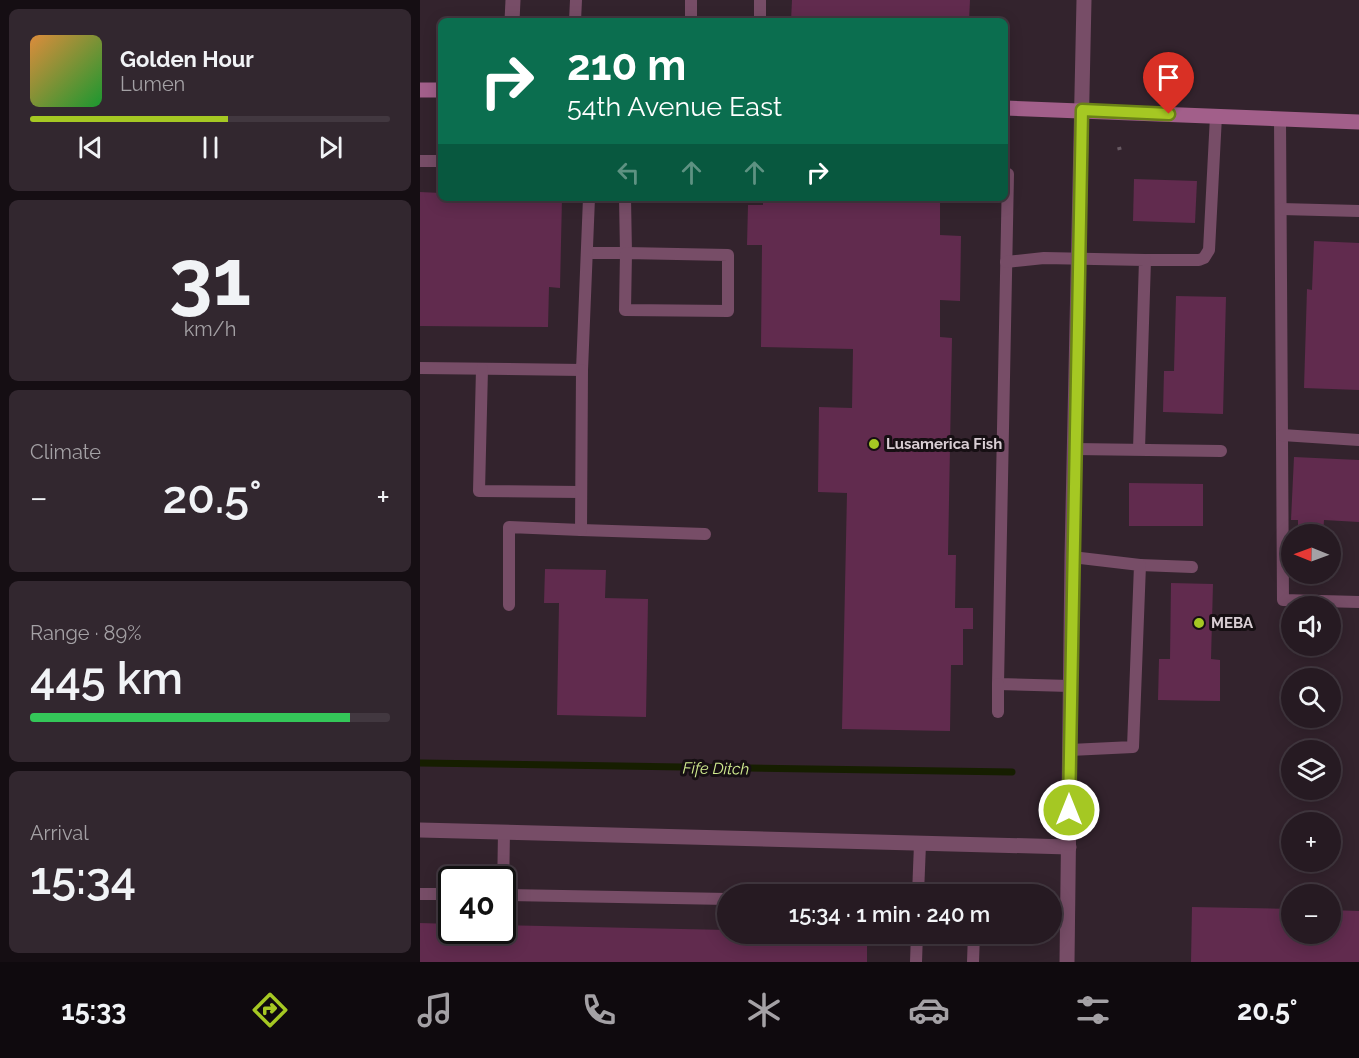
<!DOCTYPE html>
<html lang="en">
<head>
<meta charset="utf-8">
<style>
	body { margin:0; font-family:Raleway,sans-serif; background:#32272f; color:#f1f3f6; height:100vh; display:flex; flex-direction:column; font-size:22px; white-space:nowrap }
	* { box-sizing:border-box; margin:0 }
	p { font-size:20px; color:#a4a1a5 }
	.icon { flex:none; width:33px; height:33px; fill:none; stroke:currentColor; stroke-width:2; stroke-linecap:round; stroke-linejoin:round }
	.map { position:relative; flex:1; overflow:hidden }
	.sheet { display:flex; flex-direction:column; gap:9px; padding:9px; background:#150e13; width:420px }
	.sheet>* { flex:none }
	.top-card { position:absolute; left:18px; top:18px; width:570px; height:183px; border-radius:9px; box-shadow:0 3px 15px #0003,0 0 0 2px #423840; background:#0b6e4f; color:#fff; overflow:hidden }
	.needle { width:39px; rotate:271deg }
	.fabs { position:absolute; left:861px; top:524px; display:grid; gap:12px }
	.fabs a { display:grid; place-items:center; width:60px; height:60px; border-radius:50%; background:#261a22; box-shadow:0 3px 15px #0003,0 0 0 2px #423840; font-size:30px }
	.speed { position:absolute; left:18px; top:866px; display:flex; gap:12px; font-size:30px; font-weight:700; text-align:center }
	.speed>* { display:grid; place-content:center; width:78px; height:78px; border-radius:50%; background:#261a22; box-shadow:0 3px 15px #0003,0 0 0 2px #423840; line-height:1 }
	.speed .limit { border:3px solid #111; border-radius:9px; background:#fff; color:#111 }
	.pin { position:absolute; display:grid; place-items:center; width:51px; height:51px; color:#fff; margin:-62px -26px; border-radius:50% 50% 50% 0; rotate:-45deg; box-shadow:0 0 6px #0007 }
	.pin .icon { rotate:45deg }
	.me { position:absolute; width:66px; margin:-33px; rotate:0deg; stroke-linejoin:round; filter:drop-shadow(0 0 4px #0008) }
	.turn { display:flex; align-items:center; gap:21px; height:126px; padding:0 30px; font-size:27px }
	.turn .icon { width:78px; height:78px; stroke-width:2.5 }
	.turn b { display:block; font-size:42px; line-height:51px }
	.lanes { display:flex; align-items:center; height:57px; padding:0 30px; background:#0003; justify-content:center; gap:30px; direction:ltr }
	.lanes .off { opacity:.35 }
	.big { font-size:45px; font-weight:600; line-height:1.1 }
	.sheet .card { flex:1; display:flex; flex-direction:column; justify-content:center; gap:9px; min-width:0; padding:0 21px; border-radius:9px; background:#32272f }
	.sheet .dial { align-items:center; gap:0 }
	.dial b { font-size:78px; line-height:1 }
	.song { display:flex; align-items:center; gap:18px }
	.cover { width:72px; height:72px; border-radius:9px; background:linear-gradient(135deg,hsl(30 70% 55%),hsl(130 70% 35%)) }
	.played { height:6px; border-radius:3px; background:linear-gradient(90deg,#a5c823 55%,#423840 55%) }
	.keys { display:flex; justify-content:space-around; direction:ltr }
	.heat { display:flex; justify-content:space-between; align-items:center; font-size:33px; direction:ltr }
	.charge { height:9px; border-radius:4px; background:linear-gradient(90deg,#34c759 89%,#423840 0) }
	.trip { position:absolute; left:297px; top:884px; width:345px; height:60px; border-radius:30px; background:#261a22; box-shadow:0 3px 15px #0003,0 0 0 2px #423840; font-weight:600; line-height:60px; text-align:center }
	.dock { display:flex; height:96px; justify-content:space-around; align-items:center; background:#0f0a0e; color:#a4a1a5 }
	.dock .icon { width:42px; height:42px }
	.dock .current { color:#a5c823 }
	.dock b { font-size:27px; color:#f1f3f6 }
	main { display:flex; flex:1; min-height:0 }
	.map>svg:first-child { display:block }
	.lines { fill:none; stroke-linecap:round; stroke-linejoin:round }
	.stream { stroke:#161e00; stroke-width:7 }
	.building { fill:#612b4e }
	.path { stroke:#675962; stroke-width:4; stroke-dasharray:3 3; stroke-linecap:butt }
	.service { stroke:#774d67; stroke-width:12 }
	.minor { stroke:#774d67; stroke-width:15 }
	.tertiary { stroke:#774d67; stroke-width:15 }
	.secondary { stroke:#a25f8a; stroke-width:15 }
	.route-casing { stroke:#6b8217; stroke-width:15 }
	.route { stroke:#a5c823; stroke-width:10 }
	.poi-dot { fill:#a5c823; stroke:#160f13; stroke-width:2 }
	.labels { text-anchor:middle; stroke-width:6; stroke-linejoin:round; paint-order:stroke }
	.poi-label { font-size:15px; font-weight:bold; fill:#d9ced4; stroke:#160f13; text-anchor:start }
	.water-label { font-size:16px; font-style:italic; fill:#d2ed90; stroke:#160f13 }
</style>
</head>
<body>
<main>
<section class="sheet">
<div class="card">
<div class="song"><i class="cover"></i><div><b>Golden Hour</b><p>Lumen</p></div></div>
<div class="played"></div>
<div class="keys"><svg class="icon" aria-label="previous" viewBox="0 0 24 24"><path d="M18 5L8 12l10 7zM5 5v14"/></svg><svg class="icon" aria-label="pause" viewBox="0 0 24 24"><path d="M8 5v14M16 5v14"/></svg><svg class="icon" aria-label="next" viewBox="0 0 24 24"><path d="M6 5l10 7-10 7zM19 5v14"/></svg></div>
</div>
<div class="card dial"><b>31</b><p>km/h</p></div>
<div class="card"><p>Climate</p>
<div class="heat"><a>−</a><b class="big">20.5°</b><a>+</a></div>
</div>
<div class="card"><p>Range · 89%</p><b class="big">445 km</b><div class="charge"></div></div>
<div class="card"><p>Arrival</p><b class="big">15:34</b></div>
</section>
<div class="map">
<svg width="939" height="962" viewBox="0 0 939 962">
	<rect width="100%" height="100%" fill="#33232d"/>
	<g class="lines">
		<path class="stream" d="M0,763L592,772"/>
	</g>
	<g class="building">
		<path d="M372,0H550L549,21H371Z"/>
		<path d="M714,179L777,181L775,223L713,221Z"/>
		<path d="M0,192L21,193V198H142L140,288L129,287L128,327L0,326Z"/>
		<path d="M343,198H520V235L541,236L540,301L520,300V337L532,338L528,555H536L535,608H553V629H543V665H531L530,731L422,729L427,493L398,492L399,407L432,408L433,349L341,347L342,245H327L328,205H343Z"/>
		<path d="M894,241L939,243V390L884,388L887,289L892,290Z"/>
		<path d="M756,296L806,297L803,414L743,412L744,371H754Z"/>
		<path d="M874,457L939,460V522L904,520L903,534H878V520H871Z"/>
		<path d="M709,483L783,484V526H709Z"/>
		<path d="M125,569L186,570L185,598L228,599L226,717L137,715L139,603H124Z"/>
		<path d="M751,583L793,584L791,659L800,660V701L738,700L739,659H750Z"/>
		<path d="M772,907L872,909V933H910V910L939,911V962H771Z"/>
		<path d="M0,923L32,924V930H82V925L308,930V933H401V938L447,939V962H0Z"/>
	</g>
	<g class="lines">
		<path class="path" d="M699,147L700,151"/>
		<g class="service">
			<path d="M155,21L156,0"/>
			<path d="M271,21V0"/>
			<path d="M340,21V0"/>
			<path d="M860,119L863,600L939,602"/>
			<path d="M0,161H21"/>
			<path d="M585,174H588L578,684L650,686"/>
			<path d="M861,209L939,211"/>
			<path d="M168,253H206L205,198"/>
			<path d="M206,253L308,255V311L205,310Z"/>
			<path d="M725,260H779L784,258L789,250L796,116"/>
			<path d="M586,262L624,258L725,260L719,449"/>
			<path d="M0,368L162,370L169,198"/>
			<path d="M62,369L59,491L160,492"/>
			<path d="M862,435L939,440"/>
			<path d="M655,449L801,451"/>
			<path d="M161,530L285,534"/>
			<path d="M720,565L772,567"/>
			<path d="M89,605V527L161,530L162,370"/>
			<path d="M578,712V684"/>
			<path d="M650,750L713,747L720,565L652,557"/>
			<path d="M0,894H32"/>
			<path d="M498,894L500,844"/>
			<path d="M82,895L308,899"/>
			<path d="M83,895L84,831"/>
			<path d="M496,962L497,933"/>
			<path d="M553,962L554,933"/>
		</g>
		<g class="minor">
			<path d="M92,21L93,0"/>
			<path d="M0,830L649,847"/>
		</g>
		<path class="tertiary" d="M647,962L652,557L664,0"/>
		<g class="secondary">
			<path d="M0,90H21"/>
			<path d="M585,108L939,122"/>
		</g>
	</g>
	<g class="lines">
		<defs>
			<path id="route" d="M649,810L662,110L749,114"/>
		</defs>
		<use href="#route" class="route-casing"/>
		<use href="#route" class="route"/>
	</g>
	<g class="poi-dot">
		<circle cx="454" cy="444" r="6"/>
		<circle cx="779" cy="623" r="6"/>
	</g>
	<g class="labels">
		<g class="poi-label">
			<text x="466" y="449">Lusamerica Fish</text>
			<text x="791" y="628">MEBA</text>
		</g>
		<g class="water-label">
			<text transform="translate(296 768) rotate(1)" y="6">Fife Ditch</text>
		</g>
	</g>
</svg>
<div class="fabs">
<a><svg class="needle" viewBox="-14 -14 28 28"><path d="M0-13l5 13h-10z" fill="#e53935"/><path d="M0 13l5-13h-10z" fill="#a4a1a5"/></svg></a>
<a><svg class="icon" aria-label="sound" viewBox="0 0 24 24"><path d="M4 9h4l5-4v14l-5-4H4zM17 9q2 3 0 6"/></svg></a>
<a><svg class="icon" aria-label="search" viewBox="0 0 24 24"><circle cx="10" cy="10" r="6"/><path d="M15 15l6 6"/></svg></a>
<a><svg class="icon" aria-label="layers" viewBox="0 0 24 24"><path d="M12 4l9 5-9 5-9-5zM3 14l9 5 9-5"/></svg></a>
<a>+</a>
<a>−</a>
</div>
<div class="speed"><div class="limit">40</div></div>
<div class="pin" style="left:749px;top:114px;background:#d93025"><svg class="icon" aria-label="arrive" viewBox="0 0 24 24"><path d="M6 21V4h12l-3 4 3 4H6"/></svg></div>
<svg class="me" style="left:649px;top:810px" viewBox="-20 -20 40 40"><circle r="17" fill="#a5c823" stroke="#fff" stroke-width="3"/><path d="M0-11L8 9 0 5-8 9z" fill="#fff"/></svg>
<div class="trip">15:34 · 1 min · 240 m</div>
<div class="top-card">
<div class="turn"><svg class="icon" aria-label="right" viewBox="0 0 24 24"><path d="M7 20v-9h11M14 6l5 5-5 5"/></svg><div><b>210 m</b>54th Avenue East</div></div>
<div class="lanes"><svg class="icon off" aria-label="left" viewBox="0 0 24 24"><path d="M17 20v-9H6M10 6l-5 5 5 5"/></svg><svg class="icon off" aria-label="ahead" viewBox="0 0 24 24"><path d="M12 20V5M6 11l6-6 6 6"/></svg><svg class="icon off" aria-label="ahead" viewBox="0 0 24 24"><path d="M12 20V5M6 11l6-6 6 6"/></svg><svg class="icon" aria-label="right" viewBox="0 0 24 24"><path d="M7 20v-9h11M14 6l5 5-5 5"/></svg></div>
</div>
</div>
</main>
<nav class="dock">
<b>15:33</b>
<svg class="icon current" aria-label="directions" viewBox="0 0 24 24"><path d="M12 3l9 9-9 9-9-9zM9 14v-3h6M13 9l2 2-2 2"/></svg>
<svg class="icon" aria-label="music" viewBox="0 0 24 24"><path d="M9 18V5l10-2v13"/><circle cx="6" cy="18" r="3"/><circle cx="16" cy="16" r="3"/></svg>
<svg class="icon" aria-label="phone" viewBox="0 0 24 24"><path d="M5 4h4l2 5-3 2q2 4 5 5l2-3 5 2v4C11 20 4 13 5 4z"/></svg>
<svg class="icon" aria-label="climate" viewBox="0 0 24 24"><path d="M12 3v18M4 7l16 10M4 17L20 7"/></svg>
<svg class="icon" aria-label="car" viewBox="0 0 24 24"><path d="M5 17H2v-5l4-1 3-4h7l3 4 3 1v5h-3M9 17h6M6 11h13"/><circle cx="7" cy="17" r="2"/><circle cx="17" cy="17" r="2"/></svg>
<svg class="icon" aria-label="filters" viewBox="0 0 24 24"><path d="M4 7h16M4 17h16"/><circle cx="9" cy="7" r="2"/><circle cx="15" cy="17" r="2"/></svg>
<b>20.5°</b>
</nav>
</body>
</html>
